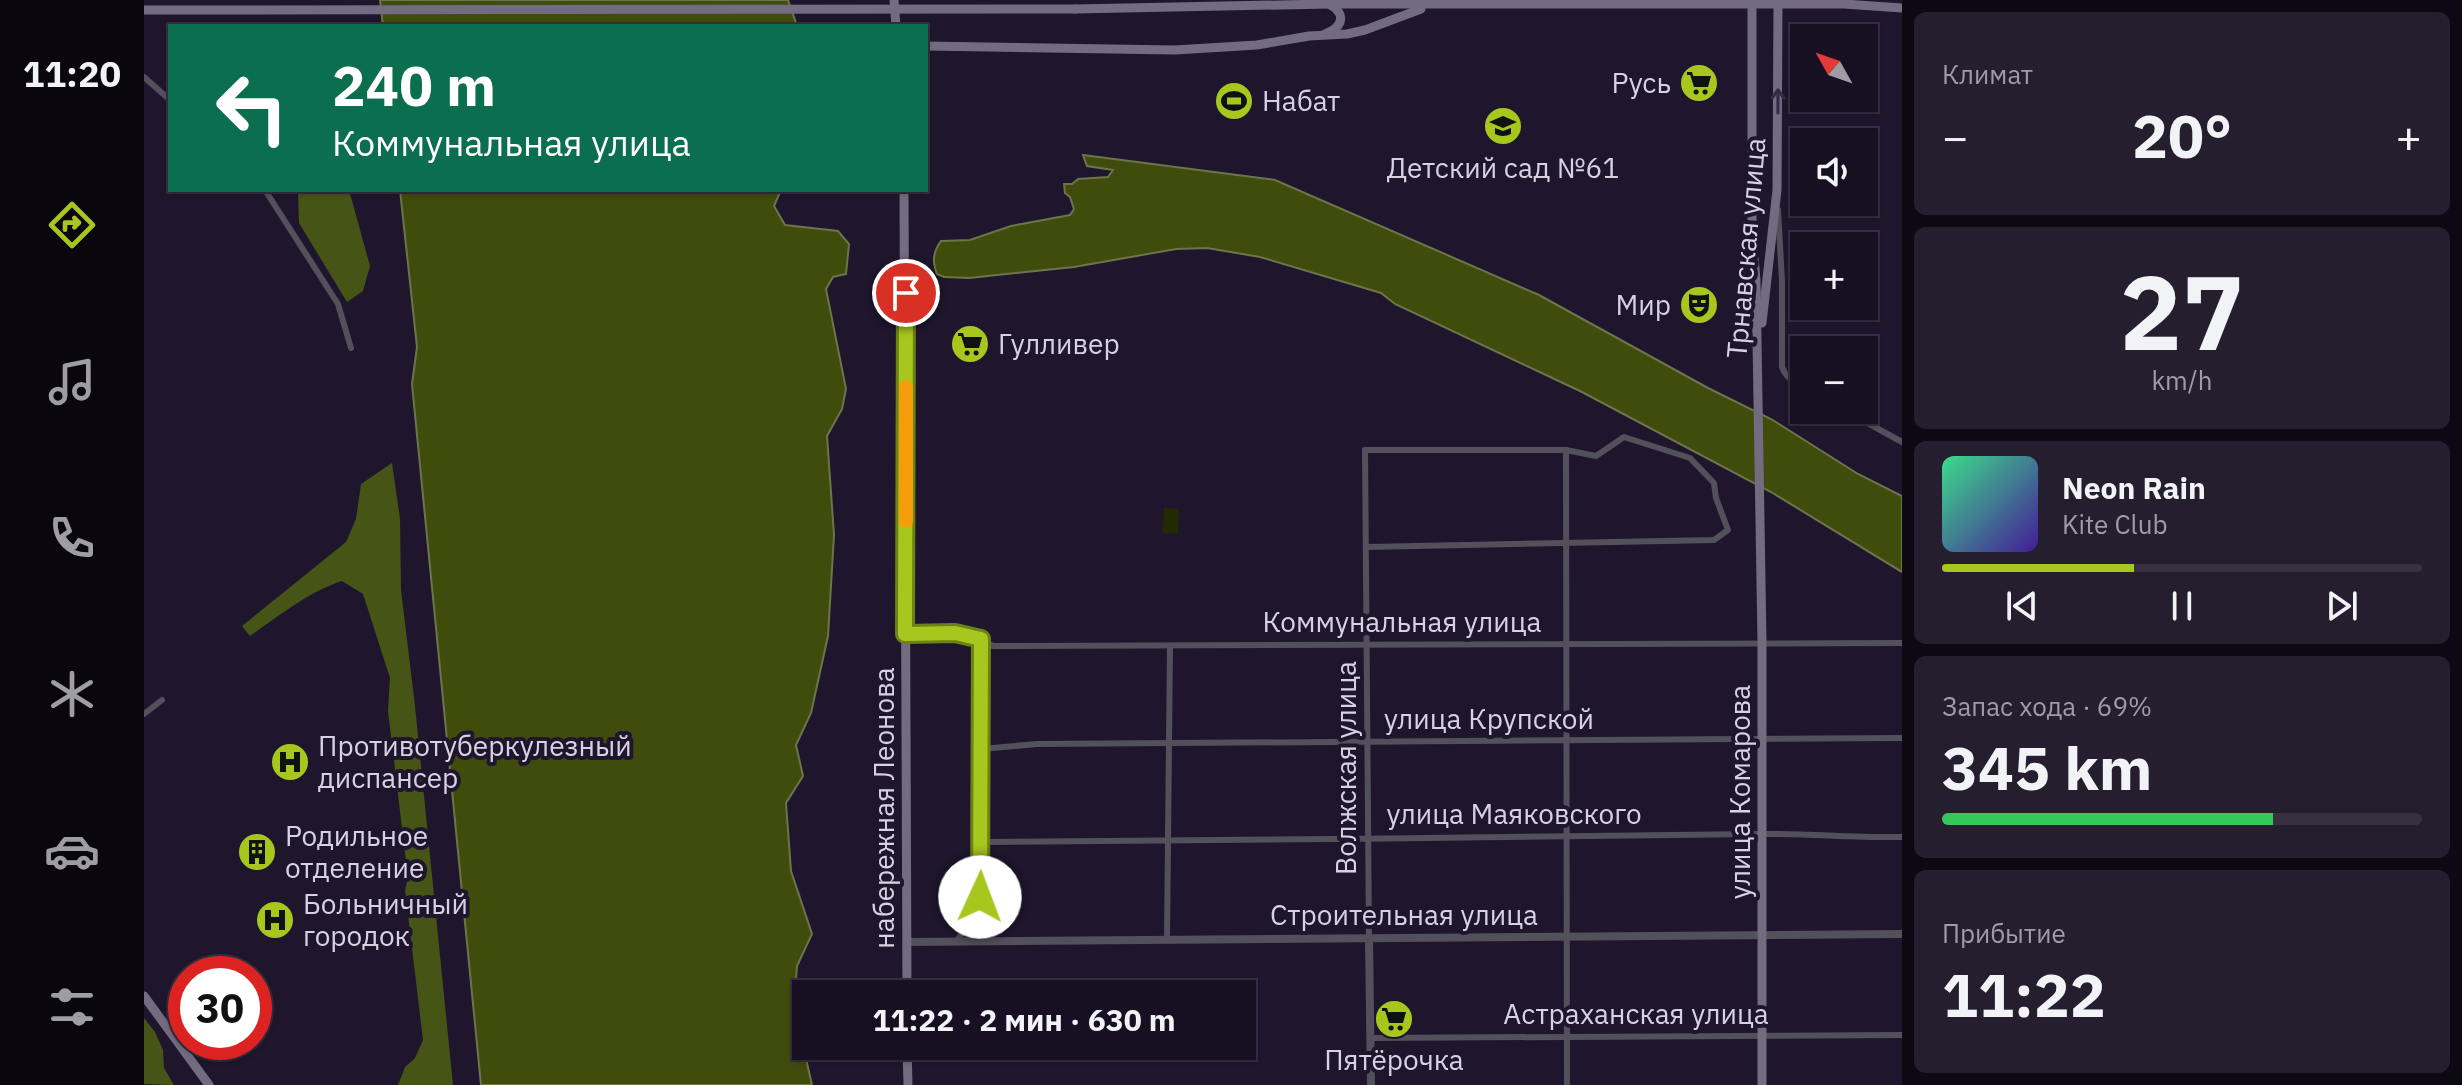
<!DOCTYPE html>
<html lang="ru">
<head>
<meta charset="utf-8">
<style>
	body { margin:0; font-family:"IBM Plex Sans",sans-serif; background:#241e2f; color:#f1f3f6; height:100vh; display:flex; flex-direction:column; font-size:30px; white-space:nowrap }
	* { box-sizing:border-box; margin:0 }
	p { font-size:26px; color:#9e9da5 }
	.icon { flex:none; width:44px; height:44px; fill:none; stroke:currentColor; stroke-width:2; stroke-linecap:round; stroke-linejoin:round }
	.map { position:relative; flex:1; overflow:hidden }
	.drawer { display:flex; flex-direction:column; gap:12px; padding:12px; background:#0d0913; width:560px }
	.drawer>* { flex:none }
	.guide { position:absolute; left:24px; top:24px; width:760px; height:168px; border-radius:0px; box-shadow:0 2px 6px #0004,0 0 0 2px #363040; background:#0b6e4f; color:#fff; overflow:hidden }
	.needle { width:52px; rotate:310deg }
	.buttons { position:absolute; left:1646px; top:24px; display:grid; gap:16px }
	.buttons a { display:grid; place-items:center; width:88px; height:88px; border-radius:0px; background:#171022; box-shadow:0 2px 6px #0004,0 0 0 2px #363040; font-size:40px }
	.speed { position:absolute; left:24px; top:956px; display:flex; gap:16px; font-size:40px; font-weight:700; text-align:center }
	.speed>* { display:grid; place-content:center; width:104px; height:104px; border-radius:50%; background:#171022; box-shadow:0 2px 6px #0004,0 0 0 2px #363040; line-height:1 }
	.speed .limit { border:12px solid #d22; background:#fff; color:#111 }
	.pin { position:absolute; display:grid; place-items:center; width:68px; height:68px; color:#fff; margin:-34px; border:4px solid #fff; border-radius:50%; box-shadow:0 2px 8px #0007 }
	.me { position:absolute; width:88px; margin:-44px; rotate:2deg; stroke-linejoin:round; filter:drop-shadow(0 0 6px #0008) }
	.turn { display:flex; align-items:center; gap:28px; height:168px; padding:0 32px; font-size:36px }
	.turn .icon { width:104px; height:104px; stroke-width:2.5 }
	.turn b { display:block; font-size:56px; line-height:68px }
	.big { font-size:60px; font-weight:800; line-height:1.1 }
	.drawer .tile { flex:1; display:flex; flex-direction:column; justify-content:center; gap:12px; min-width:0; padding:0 28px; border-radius:12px; background:#241e2f }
	.drawer .dial { align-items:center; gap:0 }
	.dial b { font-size:104px; line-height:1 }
	.song { display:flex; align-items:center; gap:24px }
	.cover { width:96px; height:96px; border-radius:12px; background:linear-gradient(135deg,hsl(150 70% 55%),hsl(260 70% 35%)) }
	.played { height:8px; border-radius:4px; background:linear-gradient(90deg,#a7c71e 40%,#363040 40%) }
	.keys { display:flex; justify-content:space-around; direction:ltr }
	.heat { display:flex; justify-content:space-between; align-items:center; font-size:44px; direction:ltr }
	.charge { height:12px; border-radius:6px; background:linear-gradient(90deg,#34c759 69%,#363040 0) }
	.trip { position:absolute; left:648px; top:980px; width:464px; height:80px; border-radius:0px; background:#171022; box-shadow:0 2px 6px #0004,0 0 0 2px #363040; font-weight:800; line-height:80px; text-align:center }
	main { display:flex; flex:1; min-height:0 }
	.tabs { display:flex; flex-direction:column; width:144px; justify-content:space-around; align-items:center; background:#09060e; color:#9e9da5 }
	.tabs .icon { width:56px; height:56px }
	.tabs .current { color:#a7c71e }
	.tabs b { font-size:36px; color:#f1f3f6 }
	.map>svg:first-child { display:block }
	.green { fill:#222b00 }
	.forest { fill:#465416 }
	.water { fill:#3f4c0c; stroke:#6d744c; stroke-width:2 }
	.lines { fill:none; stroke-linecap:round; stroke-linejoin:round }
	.minor { stroke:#534f5b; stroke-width:6 }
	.tertiary { stroke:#534f5b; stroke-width:8 }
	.secondary { stroke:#736c80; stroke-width:9 }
	.secondary-bridge { stroke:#736c80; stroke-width:9 }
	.oneway { stroke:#342c42 }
	.route-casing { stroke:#6d8114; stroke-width:20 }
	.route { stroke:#a7c71e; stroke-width:14 }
	.slow { stroke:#f59e0b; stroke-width:14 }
	.labels { text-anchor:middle; stroke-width:8; stroke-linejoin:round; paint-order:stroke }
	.poi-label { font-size:28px; fill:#d7d2e2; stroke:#1f162d; text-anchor:start }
	.street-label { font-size:28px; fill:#d7d2e2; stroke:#1f162d }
</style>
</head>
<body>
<main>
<nav class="tabs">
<b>11:20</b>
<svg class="icon current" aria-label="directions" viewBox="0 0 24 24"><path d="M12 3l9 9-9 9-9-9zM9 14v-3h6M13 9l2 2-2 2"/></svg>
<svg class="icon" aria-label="music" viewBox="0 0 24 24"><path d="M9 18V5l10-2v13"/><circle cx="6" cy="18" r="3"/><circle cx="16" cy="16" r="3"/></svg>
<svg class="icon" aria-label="phone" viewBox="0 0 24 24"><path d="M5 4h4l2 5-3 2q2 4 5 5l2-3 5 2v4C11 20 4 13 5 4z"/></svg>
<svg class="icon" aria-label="climate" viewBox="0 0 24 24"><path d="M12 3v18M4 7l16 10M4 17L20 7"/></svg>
<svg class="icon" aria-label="car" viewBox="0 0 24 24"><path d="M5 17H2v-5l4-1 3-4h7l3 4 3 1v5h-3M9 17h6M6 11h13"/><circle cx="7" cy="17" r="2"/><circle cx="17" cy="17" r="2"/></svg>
<svg class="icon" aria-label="filters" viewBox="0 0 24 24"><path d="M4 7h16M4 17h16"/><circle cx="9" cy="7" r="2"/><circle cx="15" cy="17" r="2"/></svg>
</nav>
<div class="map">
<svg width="1758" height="1085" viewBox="0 0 1758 1085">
	<rect width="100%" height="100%" fill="#1f162d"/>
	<g class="green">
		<path d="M1650,238H1679V246H1660V291H1650Z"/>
		<path d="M1020,508L1035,509L1034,534L1018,533Z"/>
	</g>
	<g class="forest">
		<path d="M154,190H205L226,266L219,291L203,302L155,223Z"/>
		<path d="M248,463L256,519L257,590L271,706L309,1085H254L261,1067L271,1058L279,1040L261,890L264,878L244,711L246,678L219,594L198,581C164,592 135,616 106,636L98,626L202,542L212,519L217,484Z"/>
		<path d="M0,1018L11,1032L19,1050L20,1068L30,1085L0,1084Z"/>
	</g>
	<g class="water">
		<path d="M236,0H644L653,26H239Z"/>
		<path d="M939,155L1131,180L1395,295L1564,388L1627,419L1714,474L1758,496V572L1627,492L1438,392L1251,304L1237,293L1116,257L1063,248L1032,249L930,267L825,278L800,277L793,274C788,261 789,252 797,241L826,240L867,226L926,215L930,209L926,197L921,193L920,184H928L934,179L964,177L969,170L943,166Z"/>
		<path d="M256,190H637L630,206L641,225L694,231L705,244L702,274L689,277L682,289L702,389L698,409L683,436L690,535L684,636L667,713L652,745L659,776L642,803L647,871L668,934L653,966L650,1006L668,1085H337L268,384L273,347Z"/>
	</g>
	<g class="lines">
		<g class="minor">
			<path d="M0,77L26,100"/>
			<path d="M121,190L194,304L207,348"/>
			<path d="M1634,210L1638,281V367C1642,378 1650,382 1660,388"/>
			<path d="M1700,410L1758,442"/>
			<path d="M1422,450L1423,1085"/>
			<path d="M1223,547L1570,540L1584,530L1572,498L1570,483L1546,458L1480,437L1452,456L1422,450H1221L1225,938"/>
			<path d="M761,634C793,633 821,631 849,646L1758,643"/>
			<path d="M0,714L18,700"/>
			<path d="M837,749L893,744L1758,738"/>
			<path d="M837,842C1096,840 1354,838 1613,834C1661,833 1709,838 1758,837"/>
			<path d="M1023,939L1026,646"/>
			<path d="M812,942L829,917L836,897L837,639"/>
			<path d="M1227,1038L1758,1035"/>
		</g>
		<g class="tertiary">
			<path d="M1225,938L1227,1085"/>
			<path d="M763,942L1758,934"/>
		</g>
		<g class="secondary">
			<path d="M750,0L752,26"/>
			<path d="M1608,0V235L1612,280L1618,642V1085"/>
			<path d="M931,9L1185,4H1700L1758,8"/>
			<path d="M1181,34C1199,27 1203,14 1185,4"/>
			<path d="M782,46L1031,50L1113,45L1165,36L1203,34L1221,30L1277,9"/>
			<path d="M760,190L763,994"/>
			<path d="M1618,323L1633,190L1634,0"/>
			<path d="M0,996L65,1085"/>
			<path d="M763,1046L764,1085"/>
		</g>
		<path class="secondary-bridge" d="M0,10L931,9"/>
	</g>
	<defs><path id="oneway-shaft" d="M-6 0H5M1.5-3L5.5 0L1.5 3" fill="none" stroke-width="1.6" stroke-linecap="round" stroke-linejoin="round" transform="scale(2)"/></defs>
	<use class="oneway" href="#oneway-shaft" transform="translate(1634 101) rotate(-90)"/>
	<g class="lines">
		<defs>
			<path id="route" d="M762,293L761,634L811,633L837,639L836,897"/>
		</defs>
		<use href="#route" class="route-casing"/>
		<use href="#route" class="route"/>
		<path class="slow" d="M762,521V387"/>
	</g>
	<defs>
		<symbol id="supermarket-disc" viewBox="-11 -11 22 22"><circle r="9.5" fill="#a7c71e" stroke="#1f162d"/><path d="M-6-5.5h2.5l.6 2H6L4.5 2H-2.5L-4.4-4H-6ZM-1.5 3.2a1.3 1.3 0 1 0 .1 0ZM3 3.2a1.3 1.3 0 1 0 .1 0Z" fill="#111"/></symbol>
		<symbol id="stadium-disc" viewBox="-11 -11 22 22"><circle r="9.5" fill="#a7c71e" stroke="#1f162d"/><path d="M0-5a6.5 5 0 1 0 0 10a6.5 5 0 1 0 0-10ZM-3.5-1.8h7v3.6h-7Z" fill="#111"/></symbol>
		<symbol id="school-disc" viewBox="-11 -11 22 22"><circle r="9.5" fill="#a7c71e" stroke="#1f162d"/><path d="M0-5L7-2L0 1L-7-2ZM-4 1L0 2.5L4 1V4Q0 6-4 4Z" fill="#111"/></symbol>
		<symbol id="theatre-disc" viewBox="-11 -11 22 22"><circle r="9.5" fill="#a7c71e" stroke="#1f162d"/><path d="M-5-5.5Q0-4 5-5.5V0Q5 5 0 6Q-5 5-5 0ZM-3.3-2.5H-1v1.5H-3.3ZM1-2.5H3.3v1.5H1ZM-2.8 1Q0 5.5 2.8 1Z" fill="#111"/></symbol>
		<symbol id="hospital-disc" viewBox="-11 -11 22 22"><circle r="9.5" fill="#a7c71e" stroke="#1f162d"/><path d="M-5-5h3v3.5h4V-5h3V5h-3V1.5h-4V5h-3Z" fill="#111"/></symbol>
		<symbol id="building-disc" viewBox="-11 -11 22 22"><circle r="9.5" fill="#a7c71e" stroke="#1f162d"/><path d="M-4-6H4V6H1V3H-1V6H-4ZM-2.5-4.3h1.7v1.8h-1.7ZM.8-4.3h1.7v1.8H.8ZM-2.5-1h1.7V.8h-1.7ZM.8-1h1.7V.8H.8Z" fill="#111"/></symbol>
	</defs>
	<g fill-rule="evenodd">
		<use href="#supermarket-disc" x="1533" y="61" width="44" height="44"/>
		<use href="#stadium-disc" x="1068" y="79" width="44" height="44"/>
		<use href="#school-disc" x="1337" y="104" width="44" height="44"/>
		<use href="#theatre-disc" x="1533" y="283" width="44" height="44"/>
		<use href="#supermarket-disc" x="804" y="322" width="44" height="44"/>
		<use href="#hospital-disc" x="124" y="740" width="44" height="44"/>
		<use href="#building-disc" x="91" y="830" width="44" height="44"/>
		<use href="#hospital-disc" x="109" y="898" width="44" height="44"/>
		<use href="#supermarket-disc" x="1228" y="997" width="44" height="44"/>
	</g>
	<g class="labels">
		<g class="poi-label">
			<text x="1527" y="93" text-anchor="end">Русь</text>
			<text x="1118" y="111">Набат</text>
			<text x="1359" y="178" text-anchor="middle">Детский сад №61</text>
			<text x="1527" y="315" text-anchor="end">Мир</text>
			<text x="854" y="354">Гулливер</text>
			<text x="174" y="756">Противотуберкулезный<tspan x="174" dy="32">диспансер</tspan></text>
			<text x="141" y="846">Родильное<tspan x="141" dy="32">отделение</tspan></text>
			<text x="159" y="914">Больничный<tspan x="159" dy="32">городок</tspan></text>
			<text x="1250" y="1070" text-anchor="middle">Пятёрочка</text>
		</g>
		<g class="street-label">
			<text transform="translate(1602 248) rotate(-85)" y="10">Трнавская улица</text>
			<text x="1258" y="632">Коммунальная улица</text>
			<text x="1345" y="729">улица Крупской</text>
			<text transform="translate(1202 768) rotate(-90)" y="10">Волжская улица</text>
			<text transform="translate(1596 792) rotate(-90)" y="10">улица Комарова</text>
			<text transform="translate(740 808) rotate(-90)" y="10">набережная Леонова</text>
			<text x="1370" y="824">улица Маяковского</text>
			<text x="1260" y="925">Строительная улица</text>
			<text x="1492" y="1024">Астраханская улица</text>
		</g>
	</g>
</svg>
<div class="buttons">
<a><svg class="needle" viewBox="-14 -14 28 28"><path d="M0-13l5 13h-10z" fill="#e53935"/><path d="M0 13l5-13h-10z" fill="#9e9da5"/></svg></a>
<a><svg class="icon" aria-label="sound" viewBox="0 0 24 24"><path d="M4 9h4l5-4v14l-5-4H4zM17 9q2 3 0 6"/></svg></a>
<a>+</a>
<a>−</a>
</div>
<div class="speed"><div class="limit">30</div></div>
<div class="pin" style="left:762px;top:293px;background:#d93025"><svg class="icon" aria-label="arrive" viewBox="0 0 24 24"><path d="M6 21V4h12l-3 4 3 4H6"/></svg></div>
<svg class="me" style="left:836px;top:897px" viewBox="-20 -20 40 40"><circle r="19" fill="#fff"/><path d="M0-13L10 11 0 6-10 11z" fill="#a7c71e"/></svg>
<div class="trip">11:22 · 2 мин · 630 m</div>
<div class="guide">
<div class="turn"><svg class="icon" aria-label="left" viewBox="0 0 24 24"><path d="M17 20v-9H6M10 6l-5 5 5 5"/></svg><div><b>240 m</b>Коммунальная улица</div></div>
</div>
</div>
<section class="drawer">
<div class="tile"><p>Климат</p>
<div class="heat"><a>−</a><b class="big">20°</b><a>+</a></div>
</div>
<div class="tile dial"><b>27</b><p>km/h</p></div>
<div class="tile">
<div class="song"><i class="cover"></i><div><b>Neon Rain</b><p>Kite Club</p></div></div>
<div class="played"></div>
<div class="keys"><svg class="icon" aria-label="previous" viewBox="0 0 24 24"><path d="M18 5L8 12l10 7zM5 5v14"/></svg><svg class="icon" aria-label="pause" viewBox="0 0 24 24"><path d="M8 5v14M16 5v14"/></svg><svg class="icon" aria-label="next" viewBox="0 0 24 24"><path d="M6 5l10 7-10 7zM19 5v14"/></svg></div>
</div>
<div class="tile"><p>Запас хода · 69%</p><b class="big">345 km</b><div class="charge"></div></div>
<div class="tile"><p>Прибытие</p><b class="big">11:22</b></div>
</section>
</main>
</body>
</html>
